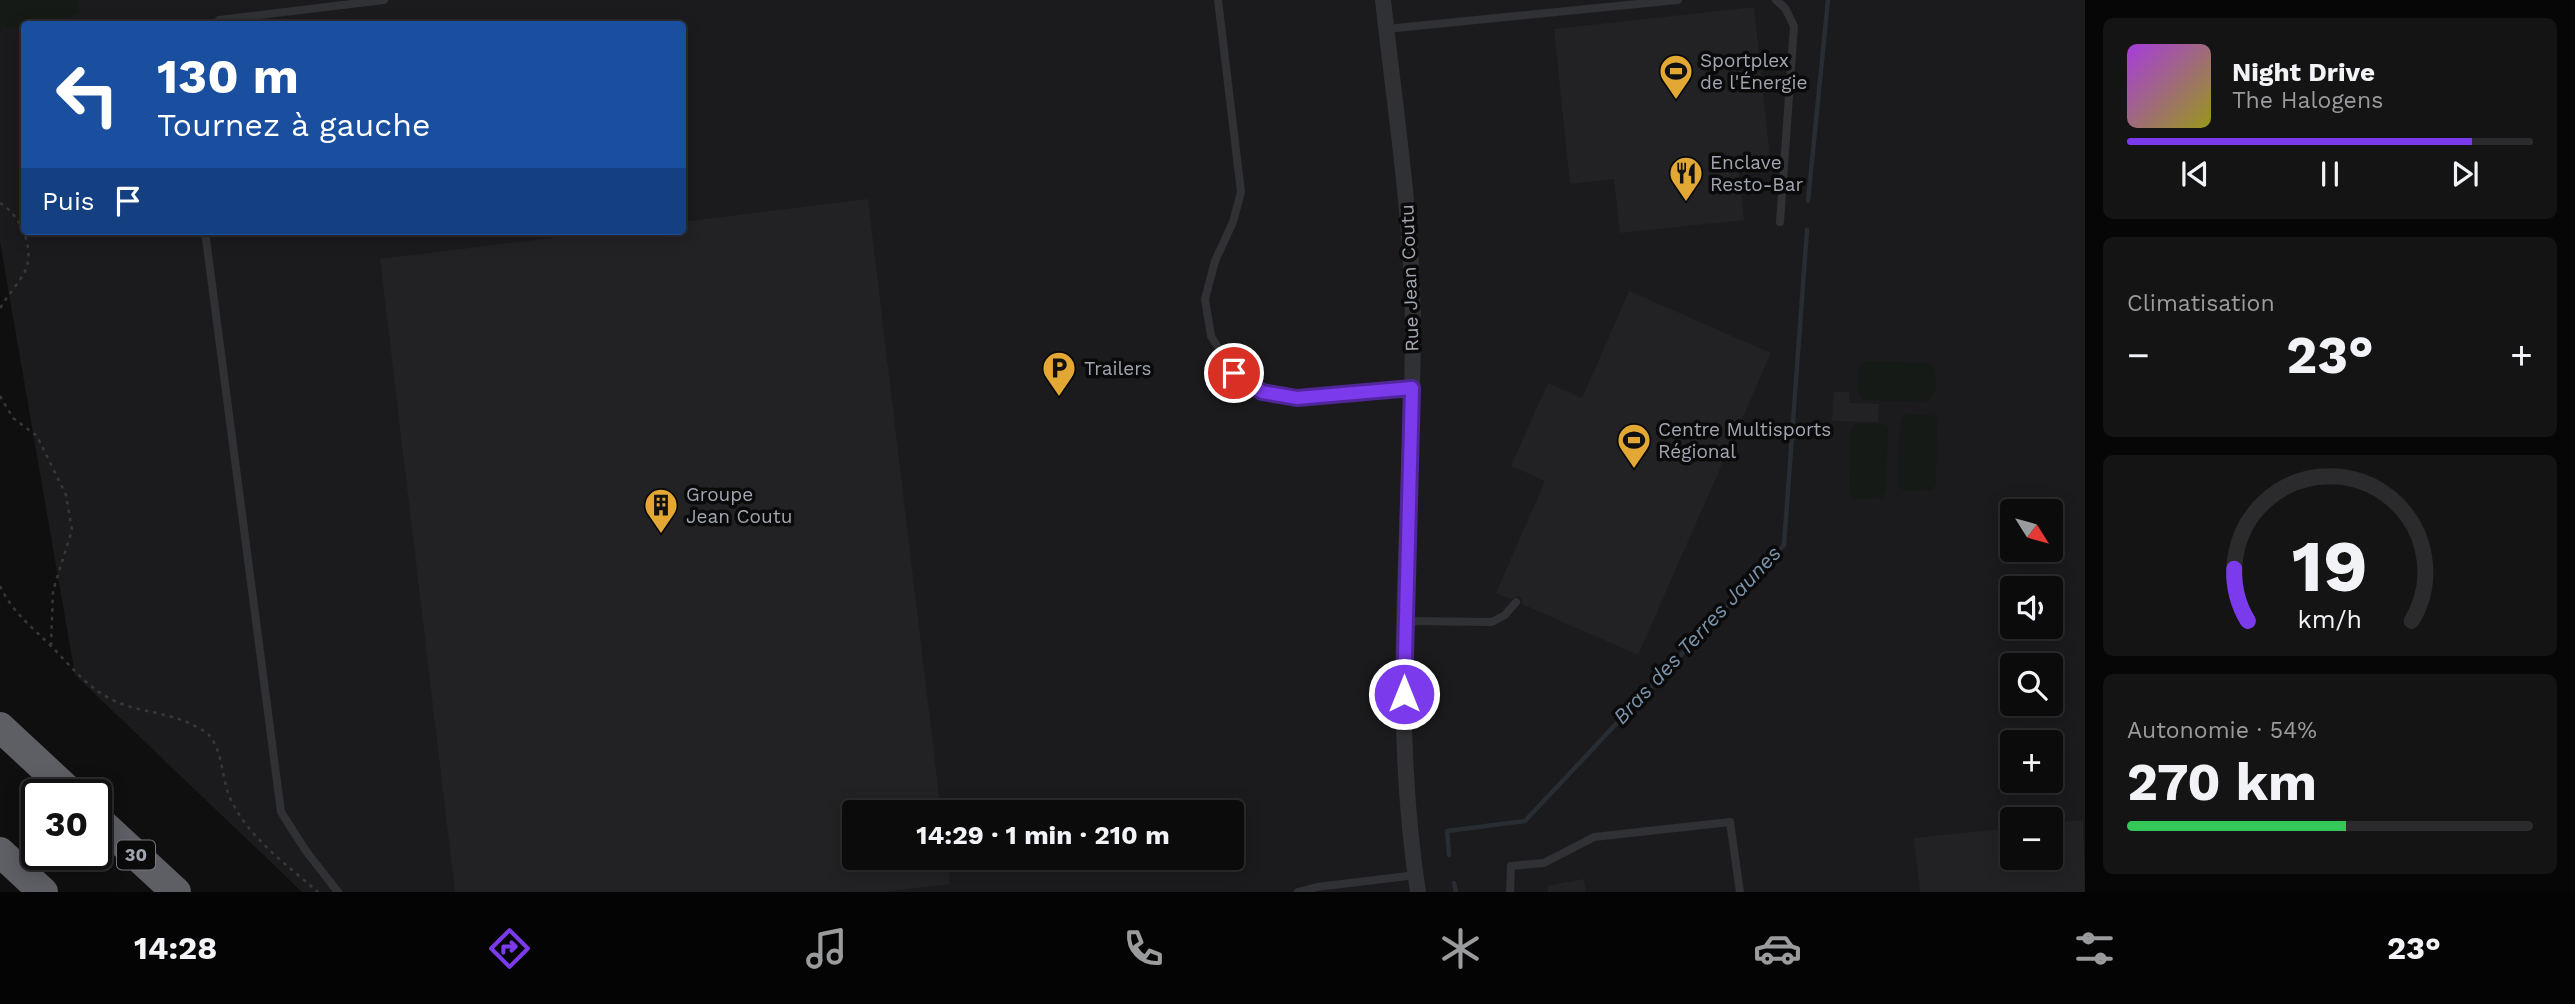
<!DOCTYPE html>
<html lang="fr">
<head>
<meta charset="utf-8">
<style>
	body { margin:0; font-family:"Work Sans",sans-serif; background:#141415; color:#f1f3f6; height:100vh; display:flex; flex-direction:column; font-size:26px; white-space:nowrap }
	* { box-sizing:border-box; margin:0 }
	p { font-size:23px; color:#9a9b9d }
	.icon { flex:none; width:38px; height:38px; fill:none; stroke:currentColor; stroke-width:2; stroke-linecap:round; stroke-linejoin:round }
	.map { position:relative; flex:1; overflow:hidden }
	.details { display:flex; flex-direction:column; gap:18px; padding:18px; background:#060607; width:490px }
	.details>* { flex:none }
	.guide { position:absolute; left:21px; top:21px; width:665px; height:214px; border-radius:7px; box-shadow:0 4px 18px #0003,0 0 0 2px #2b2b2d; background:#1a4fa0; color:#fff; overflow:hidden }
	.needle { width:46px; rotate:127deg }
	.tools { position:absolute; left:2000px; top:499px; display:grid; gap:14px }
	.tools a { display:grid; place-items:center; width:63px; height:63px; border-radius:7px; background:#0b0b0c; box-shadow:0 4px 18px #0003,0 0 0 2px #2b2b2d; font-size:35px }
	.speed { position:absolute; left:21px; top:779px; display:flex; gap:14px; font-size:35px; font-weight:700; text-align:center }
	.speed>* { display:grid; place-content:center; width:91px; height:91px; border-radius:50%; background:#0b0b0c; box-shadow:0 4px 18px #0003,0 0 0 2px #2b2b2d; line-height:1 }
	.speed .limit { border:4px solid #111; border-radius:10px; background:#fff; color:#111 }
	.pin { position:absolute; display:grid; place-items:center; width:60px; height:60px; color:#fff; margin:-30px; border:4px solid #fff; border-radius:50%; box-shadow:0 2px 7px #0007 }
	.me { position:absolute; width:77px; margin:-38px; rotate:0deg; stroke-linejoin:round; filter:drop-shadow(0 0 5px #0008) }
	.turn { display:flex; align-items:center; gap:24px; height:147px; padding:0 21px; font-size:32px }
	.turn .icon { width:91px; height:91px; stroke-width:2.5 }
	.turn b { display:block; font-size:49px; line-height:60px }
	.then { display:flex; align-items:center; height:66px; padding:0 21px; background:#0003; gap:14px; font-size:26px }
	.big { font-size:52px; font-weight:700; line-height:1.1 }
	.details .card { flex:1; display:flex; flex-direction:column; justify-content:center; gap:10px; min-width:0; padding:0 24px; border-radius:10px; background:#141415 }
	.details .dial { align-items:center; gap:0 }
	.dial svg { height:182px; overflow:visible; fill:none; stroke:#2b2b2d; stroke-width:7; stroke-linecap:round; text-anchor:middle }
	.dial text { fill:#f1f3f6; stroke:none }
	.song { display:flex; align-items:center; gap:21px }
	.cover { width:84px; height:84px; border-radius:10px; background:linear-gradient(135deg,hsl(280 70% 55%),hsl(60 70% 35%)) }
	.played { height:7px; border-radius:4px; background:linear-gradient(90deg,#7c3aed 85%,#2b2b2d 85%) }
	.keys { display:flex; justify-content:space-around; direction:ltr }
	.heat { display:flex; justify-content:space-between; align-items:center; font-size:38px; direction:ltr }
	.charge { height:10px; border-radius:5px; background:linear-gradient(90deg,#34c759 54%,#2b2b2d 0) }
	.trip { position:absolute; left:842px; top:800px; width:402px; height:70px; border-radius:7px; background:#0b0b0c; box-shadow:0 4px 18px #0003,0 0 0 2px #2b2b2d; font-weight:700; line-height:70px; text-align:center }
	.menu { display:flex; height:112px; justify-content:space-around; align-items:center; background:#040405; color:#9a9b9d }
	.menu .icon { width:49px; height:49px }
	.menu .on { color:#7c3aed }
	.menu b { font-size:32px; color:#f1f3f6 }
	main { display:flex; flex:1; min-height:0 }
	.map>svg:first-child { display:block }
	.built { fill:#1b1b1d; fill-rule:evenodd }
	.green { fill:#161a16 }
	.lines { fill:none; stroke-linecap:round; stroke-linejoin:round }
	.stream { stroke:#272d32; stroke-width:4.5 }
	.building { fill:#222224 }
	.path { stroke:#36383c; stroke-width:2.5; stroke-dasharray:3.5 5; stroke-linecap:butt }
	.lane { stroke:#303135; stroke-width:8 }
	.street { stroke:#303135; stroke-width:16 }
	.highway { stroke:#5d5f65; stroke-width:30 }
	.route-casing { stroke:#51269a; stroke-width:18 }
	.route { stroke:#7c3aed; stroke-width:12 }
	.labels { text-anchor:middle; stroke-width:7; stroke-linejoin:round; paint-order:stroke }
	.shield { fill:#0a0a0b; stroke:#74777e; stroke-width:2 }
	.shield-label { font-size:18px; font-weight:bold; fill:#a1a6b0 }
	.poi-label { font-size:19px; fill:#a1a6b0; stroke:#0a0a0b; text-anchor:start }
	.street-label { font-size:19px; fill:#a1a6b0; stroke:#0a0a0b }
	.water-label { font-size:21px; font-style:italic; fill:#7a93aa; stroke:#0a0a0b }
</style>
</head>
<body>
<main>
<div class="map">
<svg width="2085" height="892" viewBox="0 0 2085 892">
	<rect width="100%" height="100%" fill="#0f0f10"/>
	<path class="built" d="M0,0H2085V892H302L75,675L0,242ZM24,24H682V231H24ZM2012,511H2051V550H2012ZM2012,588H2051V626H2012ZM2012,665H2051V704H2012ZM2012,742H2051V780H2012ZM854,812H1232V858H854ZM2012,819H2051V858H2012Z"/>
	<g class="green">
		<path d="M0,0H78L80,13L38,24L6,28L0,32Z"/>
		<path d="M1864,361L1931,363C1939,373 1938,396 1927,402L1864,400L1858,392L1859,366Z"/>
		<path d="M1906,414L1931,415L1937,419L1936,484L1932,490L1905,491L1898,486L1900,423L1902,417Z"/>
		<path d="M1857,423H1881L1888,427L1886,492L1882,498L1855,499L1849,494L1850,431Z"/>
	</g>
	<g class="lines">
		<g class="stream">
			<path d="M1808,201L1828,0"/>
			<path d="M1449,855L1447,831L1525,821L1784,545L1807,230"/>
			<path d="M1454,883L1456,892"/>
		</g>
	</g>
	<g class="building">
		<path d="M1754,7L1771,168L1739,172L1744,220L1620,233L1614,179L1570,184L1554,29Z"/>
		<path d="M868,199L941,812H854V858H947L950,884L883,892H455L380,259L607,231H682V222Z"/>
		<path d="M1629,291L1771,353L1638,655L1522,604V599L1518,596L1510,599L1496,593L1545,481L1511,466L1548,383L1582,398Z"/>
		<path d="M1834,392H1849V403L1879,404L1878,422L1832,421Z"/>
		<path d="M2083,820L2085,892H1920L1914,838L2012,828V858H2051V823Z"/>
		<path d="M1584,879L1586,892H1548L1547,886Z"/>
	</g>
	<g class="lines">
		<g class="path">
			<path d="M0,203C19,214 33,243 27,266C24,278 6,296 0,309"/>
			<path d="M0,396L13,418L37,436L66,495L72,530L53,591L51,646"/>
			<path d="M0,586C13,613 31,626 51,646C71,666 88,689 115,701C141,713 170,712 195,726C200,729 206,731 209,735C224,753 221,780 231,800C249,838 287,865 318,892"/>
		</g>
		<g class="lane">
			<path d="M1218,0L1241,192L1233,222L1215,261L1205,299L1211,336L1234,373L1262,392L1297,398L1412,388"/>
			<path d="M1776,0L1785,8L1794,26L1780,222"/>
			<path d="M215,24L219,20L384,0"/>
			<path d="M1386,29L1678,0"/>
			<path d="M205,231L281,812L306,851L338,892"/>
			<path d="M1405,621L1492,622L1505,615L1516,602"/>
			<path d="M1298,892L1317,887L1416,875"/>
			<path d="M1510,892L1511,866L1544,863L1594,837L1730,822L1740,892"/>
		</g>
		<path class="street" d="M1383,0C1395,110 1413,221 1413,332C1412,519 1389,706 1418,892"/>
		<g class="highway">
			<path d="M0,727L72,794"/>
			<path d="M96,818L176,892"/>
			<path d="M0,852L43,892"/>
		</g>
	</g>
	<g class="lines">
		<defs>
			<path id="route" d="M1234,373L1262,392L1297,398L1412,388L1404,694"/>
		</defs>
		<use href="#route" class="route-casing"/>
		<use href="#route" class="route"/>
	</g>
	<defs>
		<symbol id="stadium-pin" viewBox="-11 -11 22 30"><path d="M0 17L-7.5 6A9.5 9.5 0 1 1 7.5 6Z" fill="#e3a834" stroke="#0a0a0b"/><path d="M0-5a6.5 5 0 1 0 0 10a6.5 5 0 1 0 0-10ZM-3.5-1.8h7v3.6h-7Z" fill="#111"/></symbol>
		<symbol id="restaurant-pin" viewBox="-11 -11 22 30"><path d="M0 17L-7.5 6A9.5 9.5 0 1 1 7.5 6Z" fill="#e3a834" stroke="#0a0a0b"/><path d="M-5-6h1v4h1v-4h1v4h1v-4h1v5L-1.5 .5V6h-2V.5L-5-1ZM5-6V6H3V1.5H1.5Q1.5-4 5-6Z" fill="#111"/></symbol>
		<symbol id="parking-pin" viewBox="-11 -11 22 30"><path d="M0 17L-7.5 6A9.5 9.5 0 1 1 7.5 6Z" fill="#e3a834" stroke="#0a0a0b"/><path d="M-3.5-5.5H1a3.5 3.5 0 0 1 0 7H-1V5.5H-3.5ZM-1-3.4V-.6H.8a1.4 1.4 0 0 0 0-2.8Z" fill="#111"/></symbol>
		<symbol id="building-pin" viewBox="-11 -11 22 30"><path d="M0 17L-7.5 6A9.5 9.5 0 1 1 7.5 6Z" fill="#e3a834" stroke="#0a0a0b"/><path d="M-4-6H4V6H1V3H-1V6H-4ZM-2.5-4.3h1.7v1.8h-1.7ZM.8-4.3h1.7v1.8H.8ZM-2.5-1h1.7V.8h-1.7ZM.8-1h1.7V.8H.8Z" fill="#111"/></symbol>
	</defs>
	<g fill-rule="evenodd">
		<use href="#stadium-pin" x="1657" y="52" width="38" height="52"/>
		<use href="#restaurant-pin" x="1667" y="154" width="38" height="52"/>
		<use href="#parking-pin" x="1040" y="349" width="38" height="52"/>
		<use href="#stadium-pin" x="1615" y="421" width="38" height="52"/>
		<use href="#building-pin" x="642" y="486" width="38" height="52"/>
	</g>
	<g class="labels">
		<rect class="shield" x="117" y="840.5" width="38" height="29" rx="5"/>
		<g class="shield-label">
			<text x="136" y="861">30</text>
		</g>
		<g class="poi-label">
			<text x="1700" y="67">Sportplex<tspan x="1700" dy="22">de l'Énergie</tspan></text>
			<text x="1710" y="169">Enclave<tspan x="1710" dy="22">Resto-Bar</tspan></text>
			<text x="1084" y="375">Trailers</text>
			<text x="1658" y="436">Centre Multisports<tspan x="1658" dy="22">Régional</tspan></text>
			<text x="686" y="501">Groupe<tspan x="686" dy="22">Jean Coutu</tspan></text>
		</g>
		<g class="street-label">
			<text transform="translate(1409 278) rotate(-92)" y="7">Rue Jean Coutu</text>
		</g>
		<g class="water-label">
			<text transform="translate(1697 635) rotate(-47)" y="7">Bras des Terres Jaunes</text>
		</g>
	</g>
</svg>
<div class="tools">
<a><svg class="needle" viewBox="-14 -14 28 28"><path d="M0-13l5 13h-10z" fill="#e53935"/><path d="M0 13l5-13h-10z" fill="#9a9b9d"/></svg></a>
<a><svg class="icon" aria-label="sound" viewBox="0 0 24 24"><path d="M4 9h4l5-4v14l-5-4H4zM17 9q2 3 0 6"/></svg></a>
<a><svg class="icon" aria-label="search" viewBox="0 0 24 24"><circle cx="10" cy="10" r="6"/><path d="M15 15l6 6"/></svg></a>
<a>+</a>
<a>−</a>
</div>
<div class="speed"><div class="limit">30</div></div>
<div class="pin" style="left:1234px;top:373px;background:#d93025"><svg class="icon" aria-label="arrive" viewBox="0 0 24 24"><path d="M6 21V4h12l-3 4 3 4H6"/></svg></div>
<svg class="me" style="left:1404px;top:694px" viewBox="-20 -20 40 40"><circle r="17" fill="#7c3aed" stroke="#fff" stroke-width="3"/><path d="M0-11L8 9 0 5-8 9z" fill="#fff"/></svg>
<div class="trip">14:29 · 1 min · 210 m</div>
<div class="guide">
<div class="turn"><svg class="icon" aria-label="left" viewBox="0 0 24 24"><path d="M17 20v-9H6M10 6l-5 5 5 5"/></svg><div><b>130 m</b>Tournez à gauche</div></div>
<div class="then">Puis<svg class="icon" aria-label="arrive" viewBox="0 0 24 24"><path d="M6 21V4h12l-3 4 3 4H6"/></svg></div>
</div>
</div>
<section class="details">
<div class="card">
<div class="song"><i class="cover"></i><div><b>Night Drive</b><p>The Halogens</p></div></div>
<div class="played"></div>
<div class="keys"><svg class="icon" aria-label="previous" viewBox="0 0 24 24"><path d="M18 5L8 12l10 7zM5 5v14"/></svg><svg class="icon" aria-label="pause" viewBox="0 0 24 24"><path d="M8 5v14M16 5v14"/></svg><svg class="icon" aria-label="next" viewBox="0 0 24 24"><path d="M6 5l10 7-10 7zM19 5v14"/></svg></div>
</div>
<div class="card"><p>Climatisation</p>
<div class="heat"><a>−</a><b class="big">23°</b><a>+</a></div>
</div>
<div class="card dial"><svg viewBox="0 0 100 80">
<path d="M14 69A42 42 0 1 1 86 69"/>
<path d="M14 69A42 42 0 0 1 8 46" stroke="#7c3aed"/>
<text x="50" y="56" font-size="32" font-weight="700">19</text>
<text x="50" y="72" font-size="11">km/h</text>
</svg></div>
<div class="card"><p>Autonomie · 54%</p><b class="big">270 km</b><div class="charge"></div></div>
</section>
</main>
<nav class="menu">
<b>14:28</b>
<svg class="icon on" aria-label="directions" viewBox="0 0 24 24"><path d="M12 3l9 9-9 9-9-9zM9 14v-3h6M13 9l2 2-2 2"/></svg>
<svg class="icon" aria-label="music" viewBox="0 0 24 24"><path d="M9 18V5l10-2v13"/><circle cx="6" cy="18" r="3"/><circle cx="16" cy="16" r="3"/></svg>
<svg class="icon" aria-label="phone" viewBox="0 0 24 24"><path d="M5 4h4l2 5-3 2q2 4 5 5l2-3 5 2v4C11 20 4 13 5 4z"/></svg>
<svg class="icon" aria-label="climate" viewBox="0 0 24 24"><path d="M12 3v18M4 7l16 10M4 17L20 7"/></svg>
<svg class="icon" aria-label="car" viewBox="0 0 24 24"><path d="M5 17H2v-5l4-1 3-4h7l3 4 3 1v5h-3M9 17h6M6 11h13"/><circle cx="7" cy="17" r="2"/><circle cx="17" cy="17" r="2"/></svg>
<svg class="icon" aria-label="filters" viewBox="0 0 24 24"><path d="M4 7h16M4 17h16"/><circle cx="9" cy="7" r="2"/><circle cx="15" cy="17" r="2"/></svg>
<b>23°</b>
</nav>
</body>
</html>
